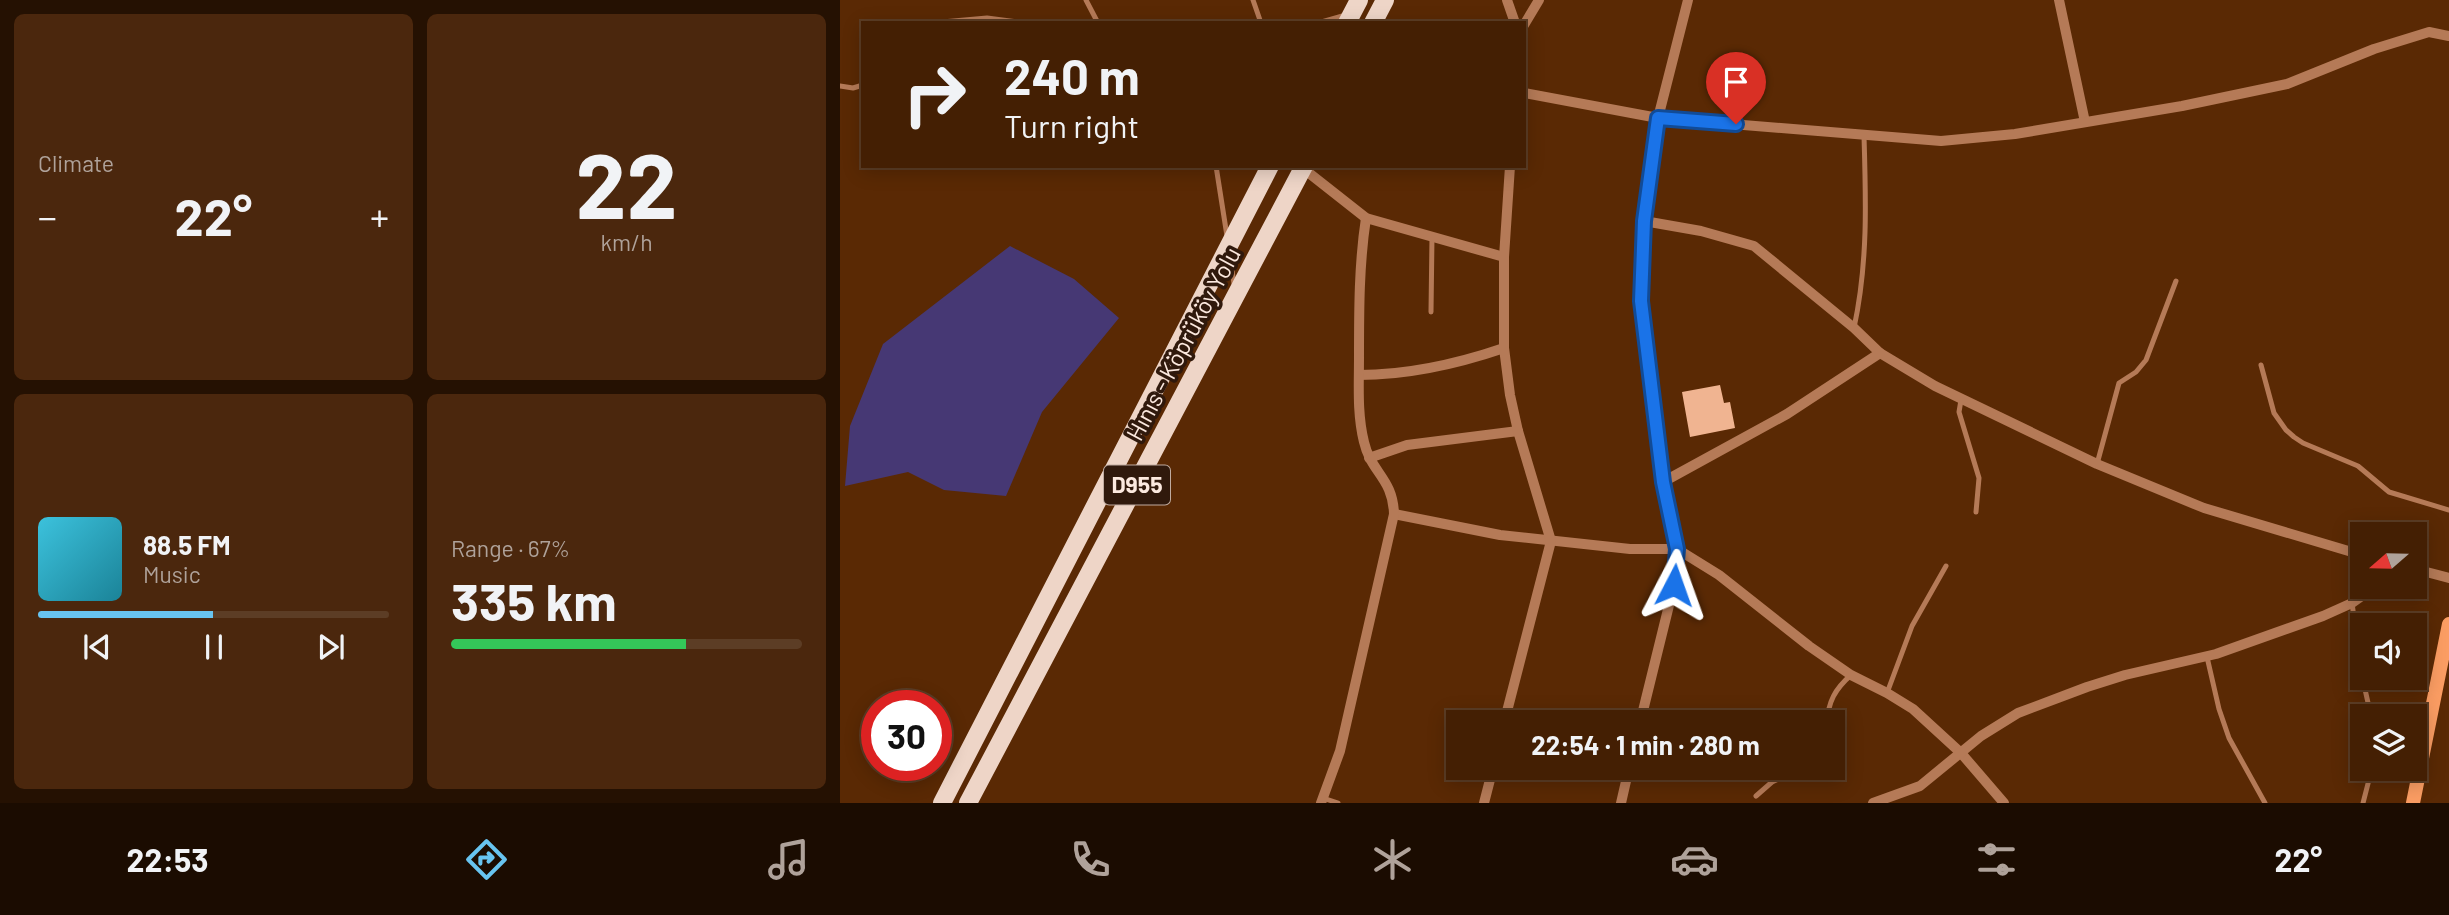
<!DOCTYPE html>
<html lang="en">
<head>
<meta charset="utf-8">
<style>
	body { margin:0; font-family:Barlow,sans-serif; background:#4b270d; color:#f1f3f6; height:100vh; display:flex; flex-direction:column; font-size:26px; white-space:nowrap }
	* { box-sizing:border-box; margin:0 }
	p { font-size:23px; color:#afa29a }
	.icon { flex:none; width:38px; height:38px; fill:none; stroke:currentColor; stroke-width:2; stroke-linecap:round; stroke-linejoin:round }
	.map { position:relative; flex:1; overflow:hidden }
	.sheet { display:flex; flex-direction:column; gap:14px; padding:14px; background:#251102; width:840px }
	.sheet>* { flex:none }
	.top-card { position:absolute; left:21px; top:21px; width:665px; height:147px; border-radius:0px; box-shadow:0 4px 18px #0003,0 0 0 2px #5c3d25; background:#441f03; color:#f1f3f6; overflow:hidden }
	.needle { width:46px; rotate:250deg }
	.buttons { position:absolute; left:1510px; top:522px; display:grid; gap:14px }
	.buttons a { display:grid; place-items:center; width:77px; height:77px; border-radius:0px; background:#441f03; box-shadow:0 4px 18px #0003,0 0 0 2px #5c3d25; font-size:35px }
	.speed { position:absolute; left:21px; top:690px; display:flex; gap:14px; font-size:35px; font-weight:700; text-align:center }
	.speed>* { display:grid; place-content:center; width:91px; height:91px; border-radius:50%; background:#441f03; box-shadow:0 4px 18px #0003,0 0 0 2px #5c3d25; line-height:1 }
	.speed .limit { border:10px solid #d22; background:#fff; color:#111 }
	.pin { position:absolute; display:grid; place-items:center; width:60px; height:60px; color:#fff; margin:-72px -30px; border-radius:50% 50% 50% 0; rotate:-45deg; box-shadow:0 0 7px #0007 }
	.pin .icon { rotate:45deg }
	.me { position:absolute; width:77px; margin:-38px; rotate:4deg; stroke-linejoin:round; filter:drop-shadow(0 0 5px #0008) }
	.turn { display:flex; align-items:center; gap:24px; height:147px; padding:0 28px; font-size:32px }
	.turn .icon { width:91px; height:91px; stroke-width:2.5 }
	.turn b { display:block; font-size:49px; line-height:60px }
	.big { font-size:52px; font-weight:700; line-height:1.1 }
	.sheet .card { flex:1; display:flex; flex-direction:column; justify-content:center; gap:10px; min-width:0; padding:0 24px; border-radius:10px; background:#4b270d }
	.sheet .dial { align-items:center; gap:0 }
	.dial b { font-size:91px; line-height:1 }
	.song { display:flex; align-items:center; gap:21px }
	.cover { width:84px; height:84px; border-radius:10px; background:linear-gradient(135deg,hsl(190 70% 55%),hsl(190 70% 35%)) }
	.played { height:7px; border-radius:4px; background:linear-gradient(90deg,#68c4f0 50%,#5c3d25 50%) }
	.keys { display:flex; justify-content:space-around; direction:ltr }
	.heat { display:flex; justify-content:space-between; align-items:center; font-size:38px; direction:ltr }
	.charge { height:10px; border-radius:5px; background:linear-gradient(90deg,#34c759 67%,#5c3d25 0) }
	.sheet .tiles { flex:1; display:grid; gap:14px; grid-template-columns:repeat(2,1fr) }
	.trip { position:absolute; left:606px; top:710px; width:399px; height:70px; border-radius:0px; background:#441f03; box-shadow:0 4px 18px #0003,0 0 0 2px #5c3d25; font-weight:700; line-height:70px; text-align:center }
	.tab-bar { display:flex; height:112px; justify-content:space-around; align-items:center; background:#1b0c01; color:#afa29a }
	.tab-bar .icon { width:49px; height:49px }
	.tab-bar .on { color:#68c4f0 }
	.tab-bar b { font-size:32px; color:#f1f3f6 }
	main { display:flex; flex:1; min-height:0 }
	.map>svg:first-child { display:block }
	.green { fill:#463874 }
	.building { fill:#f0b491 }
	.lines { fill:none; stroke-linecap:round; stroke-linejoin:round }
	.service { stroke:#b57a57; stroke-width:5 }
	.minor { stroke:#b57a57; stroke-width:10 }
	.secondary { stroke:#fb9d63; stroke-width:14 }
	.primary { stroke:#eed5c7; stroke-width:18 }
	.route-casing { stroke:#114b97; stroke-width:18 }
	.route { stroke:#1a73e8; stroke-width:12 }
	.labels { text-anchor:middle; stroke-width:7; stroke-linejoin:round; paint-order:stroke }
	.shield { fill:#30190c; stroke:#bfaba0; stroke-width:2 }
	.shield-label { font-size:23px; font-weight:bold; fill:#fce9df }
	.street-label { font-size:24px; fill:#fce9df; stroke:#30190c }
</style>
</head>
<body>
<main>
<section class="sheet">
<div class="tiles">
<div class="card"><p>Climate</p>
<div class="heat"><a>−</a><b class="big">22°</b><a>+</a></div>
</div>
<div class="card dial"><b>22</b><p>km/h</p></div>
<div class="card">
<div class="song"><i class="cover"></i><div><b>88.5 FM</b><p>Music</p></div></div>
<div class="played"></div>
<div class="keys"><svg class="icon" aria-label="previous" viewBox="0 0 24 24"><path d="M18 5L8 12l10 7zM5 5v14"/></svg><svg class="icon" aria-label="pause" viewBox="0 0 24 24"><path d="M8 5v14M16 5v14"/></svg><svg class="icon" aria-label="next" viewBox="0 0 24 24"><path d="M6 5l10 7-10 7zM19 5v14"/></svg></div>
</div>
<div class="card"><p>Range · 67%</p><b class="big">335 km</b><div class="charge"></div></div>
</div>
</section>
<div class="map">
<svg width="1609" height="803" viewBox="0 0 1609 803">
	<rect width="100%" height="100%" fill="#5a2904"/>
	<path class="green" d="M170,246L234,279L279,318L202,412L166,496L104,490L68,472L5,486L10,426L43,344Z"/>
	<path class="building" d="M880,385L884,403L890,402L895,428L850,437L842,392Z"/>
	<g class="lines">
		<g class="service">
			<path d="M246,0L258,23"/>
			<path d="M413,0L421,23"/>
			<path d="M91,23L147,18L185,23"/>
			<path d="M478,23L506,15"/>
			<path d="M0,86L13,88L23,85"/>
			<path d="M376,166L387,236"/>
			<path d="M390,256L394,284"/>
			<path d="M591,312L592,237"/>
			<path d="M1014,328C1028,263 1026,201 1024,136"/>
			<path d="M1421,365L1434,413L1446,430L1454,437L1463,443L1518,466L1549,492L1609,510"/>
			<path d="M1121,400L1119,412L1139,478L1136,512"/>
			<path d="M1257,464L1279,383L1296,372L1306,360L1336,281"/>
			<path d="M1512,603L1522,676L1531,716"/>
			<path d="M1367,657L1379,709L1389,738L1425,803"/>
			<path d="M1047,693L1072,626L1106,566"/>
			<path d="M987,723C988,702 995,689 1011,675"/>
			<path d="M916,796L932,782L961,768"/>
			<path d="M483,798L498,803"/>
			<path d="M1523,803L1532,768"/>
		</g>
		<g class="minor">
			<path d="M667,0L675,23"/>
			<path d="M1219,0L1245,122"/>
			<path d="M684,25L699,0"/>
			<path d="M684,93L818,118L1101,141L1175,134L1342,106L1447,84L1534,49L1589,32L1609,36"/>
			<path d="M460,166L526,218L664,257"/>
			<path d="M804,221L861,231L914,246L1014,328L1040,353L1095,386L1257,464L1364,508L1522,555"/>
			<path d="M519,375C569,375 617,364 664,348"/>
			<path d="M529,458L567,445L678,431"/>
			<path d="M823,482L947,414L1040,353"/>
			<path d="M554,514L660,535L790,549H837L879,575L969,646L1011,675L1047,693L1073,709L1121,753L1164,803"/>
			<path d="M1575,569L1609,578"/>
			<path d="M664,723L711,541L678,431L670,395L664,348V257L670,166"/>
			<path d="M800,723L834,585L837,549L823,482L801,301L804,221L818,118L848,0"/>
			<path d="M481,803L500,751L554,514C553,478 531,473 524,442C517,414 519,385 519,357C519,310 519,264 526,218"/>
			<path d="M644,803L653,768"/>
			<path d="M781,803L789,768"/>
			<path d="M1033,803L1080,786L1141,736L1178,713L1247,687L1285,675L1376,654L1483,616L1512,603L1536,586"/>
		</g>
		<path class="secondary" d="M1573,803L1609,624"/>
		<g class="primary">
			<path d="M507,23L519,0"/>
			<path d="M533,23L545,0"/>
			<path d="M102,803L430,166"/>
			<path d="M128,803L464,166"/>
		</g>
	</g>
	<g class="lines">
		<defs>
			<path id="route" d="M834,585L837,549L823,482L801,301L804,221L818,118L896,124"/>
		</defs>
		<use href="#route" class="route-casing"/>
		<use href="#route" class="route"/>
	</g>
	<g class="labels">
		<rect class="shield" x="264" y="465.5" width="66" height="39" rx="5"/>
		<g class="shield-label">
			<text x="297" y="493">D955</text>
		</g>
		<g class="street-label">
			<text transform="translate(344 344) rotate(-62)" y="8">Hınıs - Köprüköy Yolu</text>
		</g>
	</g>
</svg>
<div class="buttons">
<a><svg class="needle" viewBox="-14 -14 28 28"><path d="M0-13l5 13h-10z" fill="#e53935"/><path d="M0 13l5-13h-10z" fill="#afa29a"/></svg></a>
<a><svg class="icon" aria-label="sound" viewBox="0 0 24 24"><path d="M4 9h4l5-4v14l-5-4H4zM17 9q2 3 0 6"/></svg></a>
<a><svg class="icon" aria-label="layers" viewBox="0 0 24 24"><path d="M12 4l9 5-9 5-9-5zM3 14l9 5 9-5"/></svg></a>
</div>
<div class="speed"><div class="limit">30</div></div>
<div class="pin" style="left:896px;top:124px;background:#d93025"><svg class="icon" aria-label="arrive" viewBox="0 0 24 24"><path d="M6 21V4h12l-3 4 3 4H6"/></svg></div>
<svg class="me" style="left:834px;top:585px" viewBox="-20 -20 40 40"><path d="M0-17L14 15 0 8-14 15z" fill="#1a73e8" stroke="#fff" stroke-width="4"/></svg>
<div class="trip">22:54 · 1 min · 280 m</div>
<div class="top-card">
<div class="turn"><svg class="icon" aria-label="right" viewBox="0 0 24 24"><path d="M7 20v-9h11M14 6l5 5-5 5"/></svg><div><b>240 m</b>Turn right</div></div>
</div>
</div>
</main>
<nav class="tab-bar">
<b>22:53</b>
<svg class="icon on" aria-label="directions" viewBox="0 0 24 24"><path d="M12 3l9 9-9 9-9-9zM9 14v-3h6M13 9l2 2-2 2"/></svg>
<svg class="icon" aria-label="music" viewBox="0 0 24 24"><path d="M9 18V5l10-2v13"/><circle cx="6" cy="18" r="3"/><circle cx="16" cy="16" r="3"/></svg>
<svg class="icon" aria-label="phone" viewBox="0 0 24 24"><path d="M5 4h4l2 5-3 2q2 4 5 5l2-3 5 2v4C11 20 4 13 5 4z"/></svg>
<svg class="icon" aria-label="climate" viewBox="0 0 24 24"><path d="M12 3v18M4 7l16 10M4 17L20 7"/></svg>
<svg class="icon" aria-label="car" viewBox="0 0 24 24"><path d="M5 17H2v-5l4-1 3-4h7l3 4 3 1v5h-3M9 17h6M6 11h13"/><circle cx="7" cy="17" r="2"/><circle cx="17" cy="17" r="2"/></svg>
<svg class="icon" aria-label="filters" viewBox="0 0 24 24"><path d="M4 7h16M4 17h16"/><circle cx="9" cy="7" r="2"/><circle cx="15" cy="17" r="2"/></svg>
<b>22°</b>
</nav>
</body>
</html>
